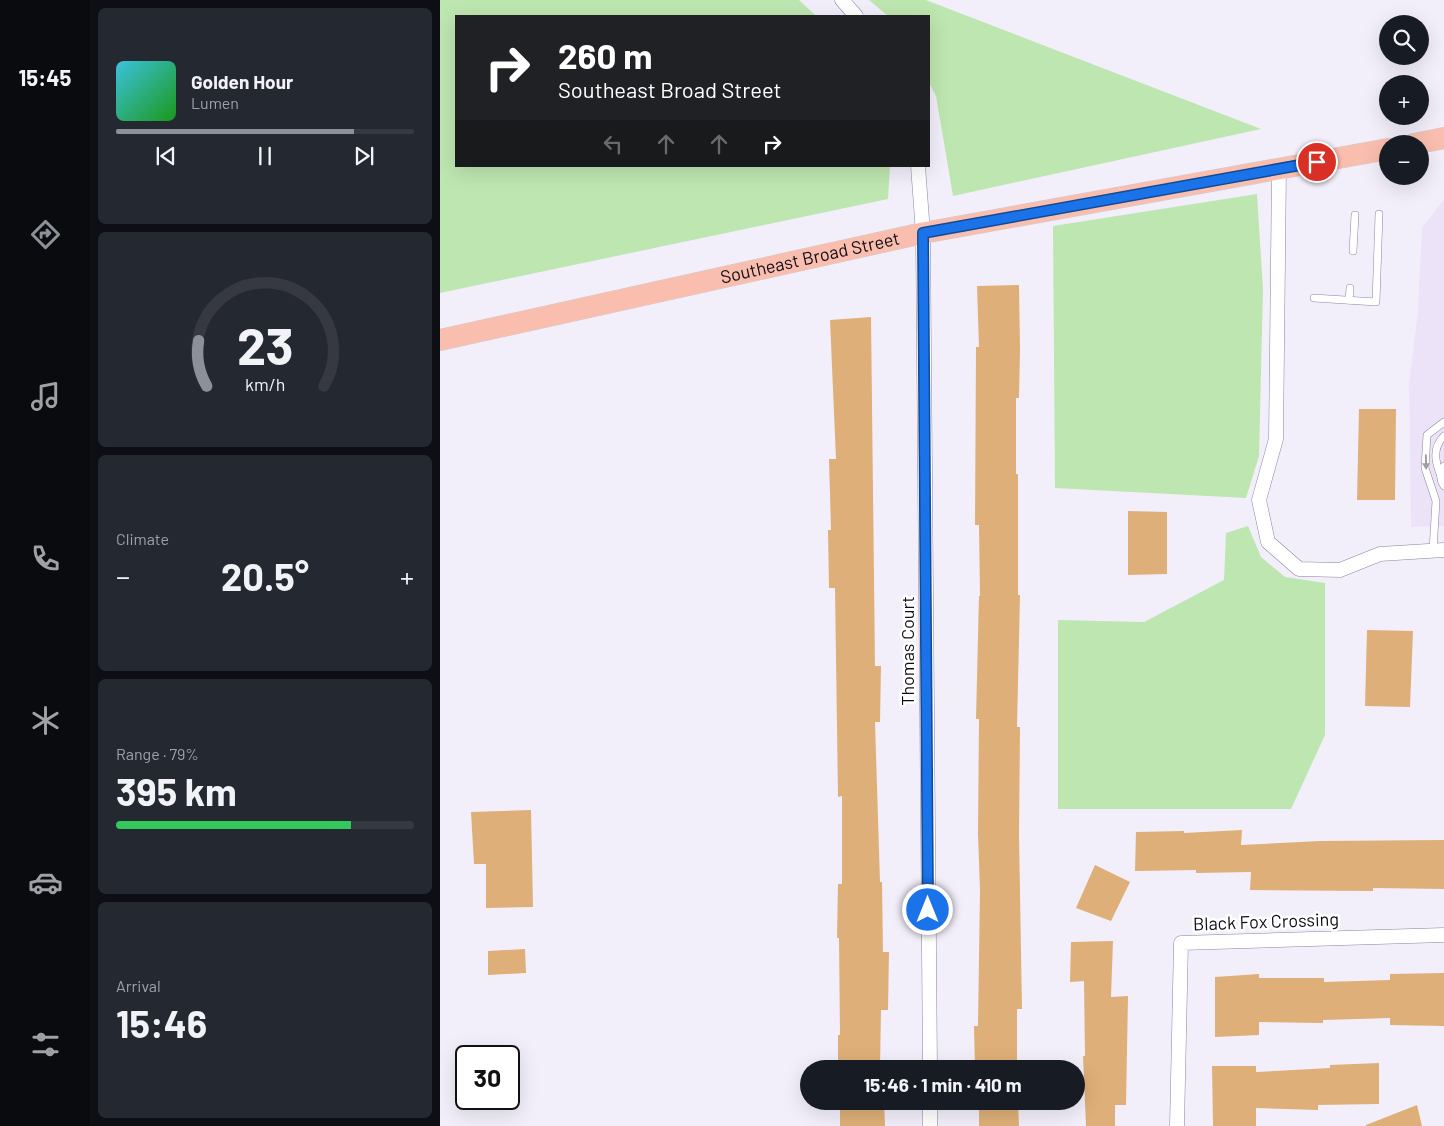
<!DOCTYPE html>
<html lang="en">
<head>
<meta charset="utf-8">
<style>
	body { margin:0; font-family:Barlow,sans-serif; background:#242831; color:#f1f3f6; height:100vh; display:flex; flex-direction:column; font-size:19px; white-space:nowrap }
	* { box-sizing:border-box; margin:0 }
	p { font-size:16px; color:#9ea1a6 }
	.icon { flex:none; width:28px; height:28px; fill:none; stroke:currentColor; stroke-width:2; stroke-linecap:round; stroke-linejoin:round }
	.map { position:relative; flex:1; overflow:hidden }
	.panel { display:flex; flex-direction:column; gap:8px; padding:8px; background:#0d0f14; width:350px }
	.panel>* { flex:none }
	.banner { position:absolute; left:15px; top:15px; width:475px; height:152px; border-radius:0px; box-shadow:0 5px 20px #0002; background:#202124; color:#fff; overflow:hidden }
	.fabs { position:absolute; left:939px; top:15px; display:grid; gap:10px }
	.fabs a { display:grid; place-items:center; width:50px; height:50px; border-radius:50%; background:#171b24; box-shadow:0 5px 20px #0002; font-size:25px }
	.speed { position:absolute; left:15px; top:1045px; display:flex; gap:10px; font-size:25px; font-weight:700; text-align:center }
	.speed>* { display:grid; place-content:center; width:65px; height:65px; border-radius:50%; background:#171b24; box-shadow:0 5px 20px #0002; line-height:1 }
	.speed .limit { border:2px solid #111; border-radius:8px; background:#fff; color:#111 }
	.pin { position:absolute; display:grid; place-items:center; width:42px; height:42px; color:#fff; margin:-21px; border:2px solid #fff; border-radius:50%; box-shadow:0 1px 5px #0007 }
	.me { position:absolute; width:55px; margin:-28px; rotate:0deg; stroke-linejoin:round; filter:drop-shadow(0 0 4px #0008) }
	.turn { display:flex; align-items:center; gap:18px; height:105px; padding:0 20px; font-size:22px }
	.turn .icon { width:65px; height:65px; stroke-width:2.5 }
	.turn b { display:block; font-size:35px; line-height:42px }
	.lanes { display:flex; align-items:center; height:48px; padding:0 20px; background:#0003; justify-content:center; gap:25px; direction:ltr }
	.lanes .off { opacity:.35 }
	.big { font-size:38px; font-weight:700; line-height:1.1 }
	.panel .widget { flex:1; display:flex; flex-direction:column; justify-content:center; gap:8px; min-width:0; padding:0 18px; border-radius:8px; background:#242831 }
	.panel .dial { align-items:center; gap:0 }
	.dial svg { height:130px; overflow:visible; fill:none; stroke:#363941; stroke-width:7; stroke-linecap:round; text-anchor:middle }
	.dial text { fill:#f1f3f6; stroke:none }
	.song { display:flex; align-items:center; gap:15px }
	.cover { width:60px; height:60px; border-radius:8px; background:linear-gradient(135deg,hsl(190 70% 55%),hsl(120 70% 35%)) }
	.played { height:5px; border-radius:2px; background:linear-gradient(90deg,#8c9099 80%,#363941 80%) }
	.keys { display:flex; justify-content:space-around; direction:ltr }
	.heat { display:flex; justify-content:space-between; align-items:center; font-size:28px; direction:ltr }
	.charge { height:8px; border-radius:4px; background:linear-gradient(90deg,#34c759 79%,#363941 0) }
	.trip { position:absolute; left:360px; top:1060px; width:285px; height:50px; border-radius:25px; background:#171b24; box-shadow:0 5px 20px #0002; font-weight:700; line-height:50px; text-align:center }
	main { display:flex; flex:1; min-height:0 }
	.tab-bar { display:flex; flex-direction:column; width:90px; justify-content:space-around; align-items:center; background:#090b0e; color:#9ea1a6 }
	.tab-bar .icon { width:35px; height:35px }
	.tab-bar .current { color:#8c9099 }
	.tab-bar b { font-size:22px; color:#f1f3f6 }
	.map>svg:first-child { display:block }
	.commercial { fill:#ede3f8 }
	.green { fill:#bee6b0 }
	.building { fill:#deaf78 }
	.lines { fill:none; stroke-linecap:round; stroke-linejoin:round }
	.service-casing { stroke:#8b849f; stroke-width:8 }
	.minor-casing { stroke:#8b849f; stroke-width:15 }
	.primary-casing { stroke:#cfced0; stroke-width:22 }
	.service { stroke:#fff; stroke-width:7 }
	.minor { stroke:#fff; stroke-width:14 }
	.primary { stroke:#fabeaf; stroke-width:21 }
	.oneway { fill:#9f9ea1 }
	.route-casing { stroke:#114b97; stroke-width:12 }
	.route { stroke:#1a73e8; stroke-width:9 }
	.labels { text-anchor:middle; stroke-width:5; stroke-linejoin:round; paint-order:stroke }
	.street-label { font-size:18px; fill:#0f0c15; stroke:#fff }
</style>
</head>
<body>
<main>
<nav class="tab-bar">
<b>15:45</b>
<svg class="icon current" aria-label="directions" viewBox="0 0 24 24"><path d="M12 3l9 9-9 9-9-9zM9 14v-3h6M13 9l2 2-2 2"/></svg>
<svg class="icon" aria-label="music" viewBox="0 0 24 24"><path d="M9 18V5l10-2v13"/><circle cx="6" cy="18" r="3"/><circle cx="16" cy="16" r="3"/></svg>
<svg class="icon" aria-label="phone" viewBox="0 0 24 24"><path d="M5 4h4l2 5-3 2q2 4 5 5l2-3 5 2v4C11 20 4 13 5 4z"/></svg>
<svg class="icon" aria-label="climate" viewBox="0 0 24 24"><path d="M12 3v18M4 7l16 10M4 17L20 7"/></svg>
<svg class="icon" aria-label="car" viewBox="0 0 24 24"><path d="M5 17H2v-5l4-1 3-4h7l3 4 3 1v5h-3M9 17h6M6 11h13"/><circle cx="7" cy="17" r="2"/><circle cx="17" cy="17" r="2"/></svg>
<svg class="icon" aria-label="filters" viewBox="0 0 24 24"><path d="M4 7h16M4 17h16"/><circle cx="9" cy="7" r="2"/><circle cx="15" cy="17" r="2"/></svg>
</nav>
<section class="panel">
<div class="widget">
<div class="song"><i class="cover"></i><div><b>Golden Hour</b><p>Lumen</p></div></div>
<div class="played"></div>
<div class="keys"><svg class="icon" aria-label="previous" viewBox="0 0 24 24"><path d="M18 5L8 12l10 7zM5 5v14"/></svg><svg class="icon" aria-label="pause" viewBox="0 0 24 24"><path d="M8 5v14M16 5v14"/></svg><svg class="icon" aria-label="next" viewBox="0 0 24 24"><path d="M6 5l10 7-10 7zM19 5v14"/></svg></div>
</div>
<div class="widget dial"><svg viewBox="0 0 100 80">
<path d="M14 69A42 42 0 1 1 86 69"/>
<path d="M14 69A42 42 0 0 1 9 41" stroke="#8c9099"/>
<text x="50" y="56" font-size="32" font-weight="700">23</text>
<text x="50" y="72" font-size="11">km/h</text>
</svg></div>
<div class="widget"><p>Climate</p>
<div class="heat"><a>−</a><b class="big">20.5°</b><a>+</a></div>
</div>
<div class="widget"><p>Range · 79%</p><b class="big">395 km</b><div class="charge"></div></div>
<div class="widget"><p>Arrival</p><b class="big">15:46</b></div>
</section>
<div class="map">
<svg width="1004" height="1126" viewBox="0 0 1004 1126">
	<rect width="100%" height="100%" fill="#f2effb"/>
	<path class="commercial" d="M1004,199V526L971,527L969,383L978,311L982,228Z"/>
	<g class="green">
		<path d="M0,0H359L376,16H16V166H450L448,199L0,293Z"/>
		<path d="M429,0H486L821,129L513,196L496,96L489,83V16H448Z"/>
		<path d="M817,194L823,289L819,456L806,498L615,488L613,226Z"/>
		<path d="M808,526L821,557L845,577L885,583V735L851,809H618V620L704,622L784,580L786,533Z"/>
	</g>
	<g class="building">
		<path d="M579,285L580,349L579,398H576V474H578V595H580L577,727H580L579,835L582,1009H577V1069H535L534,1026H538L540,890L538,834L539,719H536L539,596H540L539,525H535L536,347H539L537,286Z"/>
		<path d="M431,317L435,666H441L440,722H435L440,882H442L443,952H449L448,1010H441L440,1069H398V1035H400L399,938H397L398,884H402V796L398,797L395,588H389L388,530H391L389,459H396L390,320Z"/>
		<path d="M919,409H956L955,500H917Z"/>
		<path d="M688,511L727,512V574L688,575Z"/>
		<path d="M927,630L973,631L970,707L925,706Z"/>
		<path d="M91,810L93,907L46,908V864H34L31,812Z"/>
		<path d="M802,830L801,845L880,841L1004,840V889L933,888V891L810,890L811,872L756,873V870L695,871L696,832L744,831V833Z"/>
		<path d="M655,865L690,882L671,921L636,908Z"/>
		<path d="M673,941L671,997L688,996L686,1105H675V1126H646L643,1056H645L644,981L630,982L631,942Z"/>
		<path d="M85,949L86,973L48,975V951Z"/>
		<path d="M1004,973V1026L950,1025V1018L883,1020V1023L819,1022V1035L775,1037V977L819,974V978H884V982L950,980V974Z"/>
		<path d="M939,1063V1104L878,1105V1110L816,1108V1126H773L772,1066H816V1072L890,1068V1065Z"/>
		<path d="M400,1101H444L445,1126H400Z"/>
		<path d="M539,1101H578L579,1126H539Z"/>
		<path d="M977,1105L982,1126H926V1125Z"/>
	</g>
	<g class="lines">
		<defs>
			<g id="service">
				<path d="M913,251L915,215"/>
				<path d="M874,298L936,302L939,214"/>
				<path d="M909,300L910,288"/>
				<path d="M1004,466C999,471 1000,480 1004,486"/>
				<path d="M1001,476C995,462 992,448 1004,436"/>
				<path d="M993,550L996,501L985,468L987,435L1004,422"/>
			</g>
			<g id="minor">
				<path d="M402,0L416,16"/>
				<path d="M478,166L483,233L490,1069"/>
				<path d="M839,169L836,439L819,500L828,542L859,569L900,570L940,554L1004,550"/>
				<path d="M490,1101V1126"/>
				<path d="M737,1126L741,943L1004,935"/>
			</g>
			<g id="primary">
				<path d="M974,144L1004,138"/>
				<path id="s1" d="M0,340L483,233L948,149"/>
			</g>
		</defs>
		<use href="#service" class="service-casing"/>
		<use href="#minor" class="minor-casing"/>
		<use href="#primary" class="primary-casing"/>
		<use href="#service" class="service"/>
		<use href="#minor" class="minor"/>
		<use href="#primary" class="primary"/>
	</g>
	<defs><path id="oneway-solid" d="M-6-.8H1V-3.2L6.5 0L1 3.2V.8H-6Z" transform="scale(1.25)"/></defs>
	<use class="oneway" href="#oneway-solid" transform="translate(986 462) rotate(89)"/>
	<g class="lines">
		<defs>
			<path id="route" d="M488,910L483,233L877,162"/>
		</defs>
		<use href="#route" class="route-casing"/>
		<use href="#route" class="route"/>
	</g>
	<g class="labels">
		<g class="street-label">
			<text dy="6" stroke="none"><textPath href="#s1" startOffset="379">Southeast Broad Street</textPath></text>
			<text transform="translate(468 651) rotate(-90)" y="6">Thomas Court</text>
			<text transform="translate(826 922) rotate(-2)" y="6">Black Fox Crossing</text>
		</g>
	</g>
</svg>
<div class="fabs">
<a><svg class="icon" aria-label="search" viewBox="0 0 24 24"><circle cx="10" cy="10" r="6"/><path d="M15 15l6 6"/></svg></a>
<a>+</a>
<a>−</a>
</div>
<div class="speed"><div class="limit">30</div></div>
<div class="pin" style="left:877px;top:162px;background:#d93025"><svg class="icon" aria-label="arrive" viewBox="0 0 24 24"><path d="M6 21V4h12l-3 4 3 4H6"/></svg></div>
<svg class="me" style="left:488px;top:910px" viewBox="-20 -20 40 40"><circle r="17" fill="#1a73e8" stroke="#fff" stroke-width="3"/><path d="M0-11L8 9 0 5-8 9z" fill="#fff"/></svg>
<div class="trip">15:46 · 1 min · 410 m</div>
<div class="banner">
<div class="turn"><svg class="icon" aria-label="right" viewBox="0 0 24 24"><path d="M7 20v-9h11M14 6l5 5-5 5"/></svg><div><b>260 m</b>Southeast Broad Street</div></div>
<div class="lanes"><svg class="icon off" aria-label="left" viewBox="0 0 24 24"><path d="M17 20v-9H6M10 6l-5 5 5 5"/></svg><svg class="icon off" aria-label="ahead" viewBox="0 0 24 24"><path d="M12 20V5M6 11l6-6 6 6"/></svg><svg class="icon off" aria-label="ahead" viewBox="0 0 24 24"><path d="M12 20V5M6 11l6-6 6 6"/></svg><svg class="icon" aria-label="right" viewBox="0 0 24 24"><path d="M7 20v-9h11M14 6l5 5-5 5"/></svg></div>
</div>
</div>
</main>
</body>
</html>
